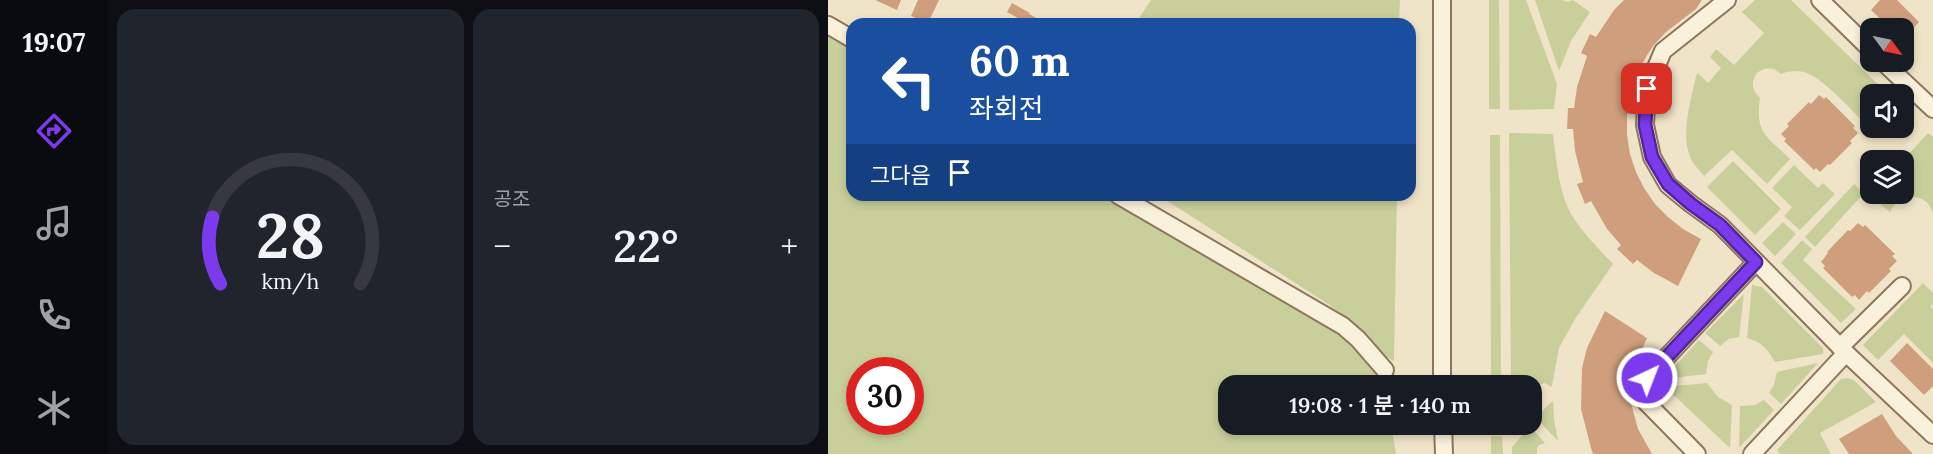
<!DOCTYPE html>
<html lang="ko">
<head>
<meta charset="utf-8">
<style>
	body { margin:0; font-family:Lora,"Noto Sans KR",serif; background:#20242c; color:#f1f3f6; height:100vh; display:flex; flex-direction:column; font-size:22px; white-space:nowrap }
	* { box-sizing:border-box; margin:0 }
	p { font-size:20px; color:#9ea1a6 }
	.icon { flex:none; width:33px; height:33px; fill:none; stroke:currentColor; stroke-width:2; stroke-linecap:round; stroke-linejoin:round }
	.map { position:relative; flex:1; overflow:hidden }
	.details { display:flex; flex-direction:column; gap:9px; padding:9px; background:#0d0f14; width:720px }
	.details>* { flex:none }
	.banner { position:absolute; left:18px; top:18px; width:570px; height:183px; border-radius:18px; box-shadow:0 3px 9px #0003; background:#1a4fa0; color:#fff; overflow:hidden }
	.needle { width:39px; rotate:123deg }
	.tools { position:absolute; left:1032px; top:18px; display:grid; gap:12px }
	.tools a { display:grid; place-items:center; width:54px; height:54px; border-radius:12px; background:#171b24; box-shadow:0 3px 9px #0003; font-size:30px }
	.speed { position:absolute; left:18px; top:357px; display:flex; gap:12px; font-size:30px; font-weight:700; text-align:center }
	.speed>* { display:grid; place-content:center; width:78px; height:78px; border-radius:50%; background:#171b24; box-shadow:0 3px 9px #0003; line-height:1 }
	.speed .limit { border:9px solid #d22; background:#fff; color:#111 }
	.pin { position:absolute; display:grid; place-items:center; width:51px; height:51px; color:#fff; margin:-26px; border-radius:12px; box-shadow:0 3px 9px #0006 }
	.me { position:absolute; width:66px; margin:-33px; rotate:43deg; stroke-linejoin:round; filter:drop-shadow(0 0 4px #0008) }
	.turn { display:flex; align-items:center; gap:21px; height:126px; padding:0 24px; font-size:27px }
	.turn .icon { width:78px; height:78px; stroke-width:2.5 }
	.turn b { display:block; font-size:42px; line-height:51px }
	.then { display:flex; align-items:center; height:57px; padding:0 24px; background:#0003; gap:12px; font-size:22px }
	.big { font-size:45px; font-weight:600; line-height:1.1 }
	.details .card { flex:1; display:flex; flex-direction:column; justify-content:center; gap:9px; min-width:0; padding:0 21px; border-radius:18px; background:#20242c }
	.details .dial { align-items:center; gap:0 }
	.dial svg { height:156px; overflow:visible; fill:none; stroke:#363941; stroke-width:7; stroke-linecap:round; text-anchor:middle }
	.dial text { fill:#f1f3f6; stroke:none }
	.heat { display:flex; justify-content:space-between; align-items:center; font-size:33px; direction:ltr }
	.details .tiles { flex:1; display:grid; gap:9px; grid-template-columns:repeat(2,1fr) }
	.trip { position:absolute; left:390px; top:375px; width:324px; height:60px; border-radius:18px; background:#171b24; box-shadow:0 3px 9px #0003; font-weight:600; line-height:60px; text-align:center }
	main { display:flex; flex:1; min-height:0 }
	.menu { display:flex; flex-direction:column; width:108px; justify-content:space-around; align-items:center; background:#090b0e; color:#9ea1a6 }
	.menu .icon { width:42px; height:42px }
	.menu .selected { color:#7c3aed }
	.menu b { font-size:27px; color:#f1f3f6 }
	.map>svg:first-child { display:block }
	.green { fill:#c9cf9b; fill-rule:evenodd }
	.building { fill:#cf9f7d }
	.lines { fill:none; stroke-linecap:round; stroke-linejoin:round }
	.street-casing { stroke:#8d765c; stroke-width:20 }
	.street { stroke:#faf1dc; stroke-width:16 }
	.route-casing { stroke:#51269a; stroke-width:15 }
	.route { stroke:#7c3aed; stroke-width:10 }
</style>
</head>
<body>
<main>
<nav class="menu">
<b>19:07</b>
<svg class="icon selected" aria-label="directions" viewBox="0 0 24 24"><path d="M12 3l9 9-9 9-9-9zM9 14v-3h6M13 9l2 2-2 2"/></svg>
<svg class="icon" aria-label="music" viewBox="0 0 24 24"><path d="M9 18V5l10-2v13"/><circle cx="6" cy="18" r="3"/><circle cx="16" cy="16" r="3"/></svg>
<svg class="icon" aria-label="phone" viewBox="0 0 24 24"><path d="M5 4h4l2 5-3 2q2 4 5 5l2-3 5 2v4C11 20 4 13 5 4z"/></svg>
<svg class="icon" aria-label="climate" viewBox="0 0 24 24"><path d="M12 3v18M4 7l16 10M4 17L20 7"/></svg>
</nav>
<section class="details">
<div class="tiles">
<div class="card dial"><svg viewBox="0 0 100 80">
<path d="M14 69A42 42 0 1 1 86 69"/>
<path d="M14 69A42 42 0 0 1 10 35" stroke="#7c3aed"/>
<text x="50" y="56" font-size="32" font-weight="700">28</text>
<text x="50" y="72" font-size="11">km/h</text>
</svg></div>
<div class="card"><p>공조</p>
<div class="heat"><a>−</a><b class="big">22°</b><a>+</a></div>
</div>
</div>
</section>
<div class="map">
<svg width="1105" height="454" viewBox="0 0 1105 454">
	<rect width="100%" height="100%" fill="#f0e4c8"/>
	<g class="green">
		<path d="M323,0H572L571,24H307Z"/>
		<path d="M661,0H671L672,109H661Z"/>
		<path d="M681,0H698L729,84L726,109L681,110Z"/>
		<path d="M707,0H734L739,2L745,0L762,12L743,41L731,71Z"/>
		<path d="M927,0H963L1060,94H1042V129C1026,113 996,78 976,72C969,70 960,71 953,74C945,67 937,67 929,73C923,82 923,90 932,98C927,134 939,136 962,159L939,184L904,150L876,176C872,171 867,166 864,161C851,137 863,100 868,76L870,73L880,83L893,68L882,57L888,49L906,65L936,33L914,12Z"/>
		<path d="M0,34L24,48V195H275L517,337L556,376L557,385L400,386V424L563,425L568,454H0ZM32,370H82V422H32Z"/>
		<path d="M681,133L725,134C728,158 730,185 740,208C748,226 771,249 785,264L747,319L731,348L724,386L723,387L717,383L710,386L709,394L713,399L709,404L704,406V386L683,385Z"/>
		<path d="M1100,133L1105,137V213C1098,191 1071,193 1062,212L1042,196L1045,194H1076L1075,160Z"/>
		<path d="M662,135H672L673,386L663,385Z"/>
		<path d="M905,161L953,209L927,235L879,187Z"/>
		<path d="M966,165L990,188L995,183L1007,194L972,230L956,216L964,207L944,188Z"/>
		<path d="M1026,184L1036,193L987,247L977,237Z"/>
		<path d="M330,195H569L566,361L556,356L535,333L503,306Z"/>
		<path d="M955,222L968,234L947,256L934,243Z"/>
		<path d="M974,240L984,249L975,260L1028,309L1013,323L953,263Z"/>
		<path d="M1095,283L1105,293V304L1102,307L1105,309V363L1076,334L1050,360L1035,345Z"/>
		<path d="M924,285L934,287L995,348V354L947,362C940,349 933,342 919,338Z"/>
		<path d="M916,294L911,337L901,339L892,346L877,333Z"/>
		<path d="M871,340L885,352L880,361L878,374L835,379Z"/>
		<path d="M990,363L953,404L941,393L946,385L949,372Z"/>
		<path d="M1019,378L1026,380L1048,402L992,433L1003,454H952L949,450L1013,379Z"/>
		<path d="M879,383L890,397L904,405L902,448L837,387Z"/>
		<path d="M936,400L946,410L911,448L912,406L927,405Z"/>
		<path d="M725,401L726,419L730,441L708,418L720,405Z"/>
		<path d="M702,426L717,443L711,445L709,448V454H684V447Z"/>
		<path d="M663,436H674L675,454H663Z"/>
	</g>
	<g class="building">
		<path d="M47,0H73L69,10Z"/>
		<path d="M90,0H111L100,23L83,16Z"/>
		<path d="M796,0H874L868,9L838,32L825,46L815,62L806,79L799,116V135L802,154L808,172L816,188L827,204L840,217L855,229L873,239L850,286L826,273L809,260L805,264L789,249L793,245L779,229L763,201L757,204L749,184L755,182L747,151L745,129H739L740,108H746L749,87L759,56L753,53L762,34L768,37L786,10Z"/>
		<path d="M1052,0H1069L1091,22L1076,38V28H1062L1043,10Z"/>
		<path d="M184,3L202,13L201,14L220,24H196L197,22L179,12Z"/>
		<path d="M991,95L996,99L998,97L1027,126L1025,128L1030,133L1022,141L1024,143L1002,165L1000,164L992,172L988,168L986,170L956,141L958,139L953,134L961,126L959,124L981,102L983,104Z"/>
		<path d="M1030,223L1035,227L1037,225L1067,254L1064,256L1069,261L1061,269L1063,271L1041,293L1039,291L1031,300L1027,295L1024,297L995,268L997,266L993,262L1000,253L999,252L1020,230L1022,231Z"/>
		<path d="M777,311L819,338L808,363L805,376L803,403L810,429L824,454H765L763,448L753,409L754,368L759,348Z"/>
		<path d="M1079,343L1105,369V386L1096,395L1062,361Z"/>
		<path d="M1054,414L1068,436L1085,454H1021L1011,439Z"/>
	</g>
	<g class="lines">
		<defs>
			<g id="street">
				<path d="M614,0V386"/>
				<path d="M899,0L835,51L819,89L817,125L824,157L840,185L863,204L892,225L1018,353L1105,435"/>
				<path d="M992,0L1042,49"/>
				<path d="M0,25L24,39"/>
				<path d="M1055,62L1105,109"/>
				<path d="M290,195L515,326L530,339L557,370"/>
				<path d="M1012,347L1074,286"/>
				<path d="M615,424L616,454"/>
				<path d="M869,454L817,401L819,378L928,262"/>
				<path d="M924,454L1018,353"/>
			</g>
		</defs>
		<use href="#street" class="street-casing"/>
		<use href="#street" class="street"/>
	</g>
	<g class="lines">
		<defs>
			<path id="route" d="M819,378L928,262L892,225L863,204L840,184L824,157L817,125L819,89"/>
		</defs>
		<use href="#route" class="route-casing"/>
		<use href="#route" class="route"/>
	</g>
</svg>
<div class="tools">
<a><svg class="needle" viewBox="-14 -14 28 28"><path d="M0-13l5 13h-10z" fill="#e53935"/><path d="M0 13l5-13h-10z" fill="#9ea1a6"/></svg></a>
<a><svg class="icon" aria-label="sound" viewBox="0 0 24 24"><path d="M4 9h4l5-4v14l-5-4H4zM17 9q2 3 0 6"/></svg></a>
<a><svg class="icon" aria-label="layers" viewBox="0 0 24 24"><path d="M12 4l9 5-9 5-9-5zM3 14l9 5 9-5"/></svg></a>
</div>
<div class="speed"><div class="limit">30</div></div>
<div class="pin" style="left:819px;top:89px;background:#d93025"><svg class="icon" aria-label="arrive" viewBox="0 0 24 24"><path d="M6 21V4h12l-3 4 3 4H6"/></svg></div>
<svg class="me" style="left:819px;top:378px" viewBox="-20 -20 40 40"><circle r="17" fill="#7c3aed" stroke="#fff" stroke-width="3"/><path d="M0-11L8 9 0 5-8 9z" fill="#fff"/></svg>
<div class="trip">19:08 · 1 분 · 140 m</div>
<div class="banner">
<div class="turn"><svg class="icon" aria-label="left" viewBox="0 0 24 24"><path d="M17 20v-9H6M10 6l-5 5 5 5"/></svg><div><b>60 m</b>좌회전</div></div>
<div class="then">그다음<svg class="icon" aria-label="arrive" viewBox="0 0 24 24"><path d="M6 21V4h12l-3 4 3 4H6"/></svg></div>
</div>
</div>
</main>
</body>
</html>
